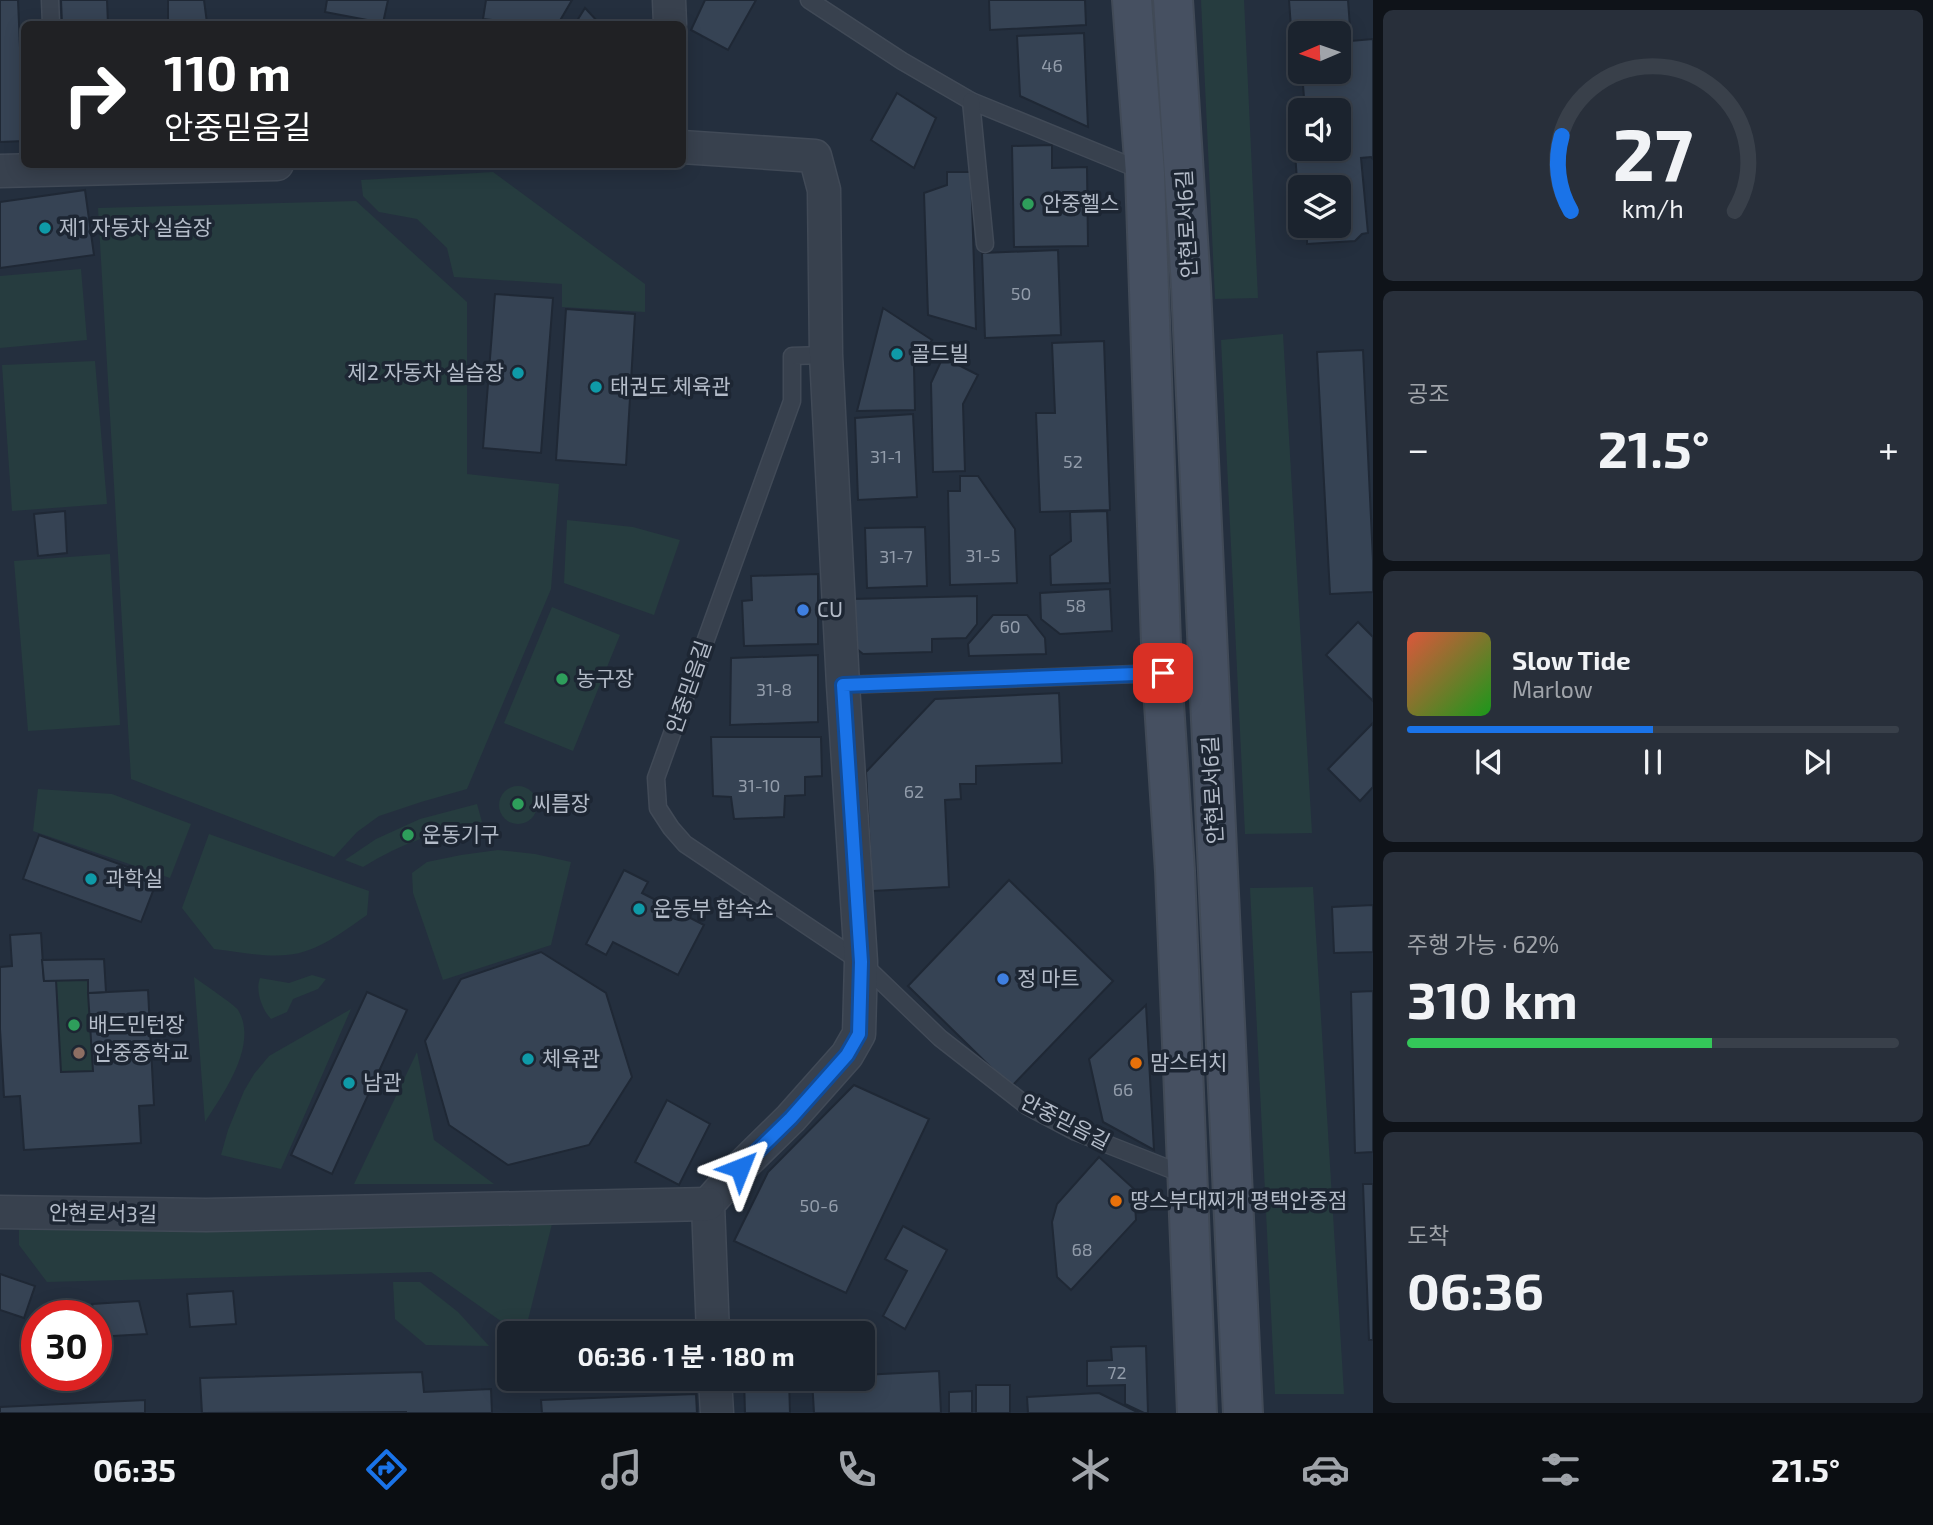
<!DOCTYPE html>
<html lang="ko">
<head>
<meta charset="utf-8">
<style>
	body { margin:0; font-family:"Exo 2","Noto Sans KR",sans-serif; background:#282f3a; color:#f1f3f6; height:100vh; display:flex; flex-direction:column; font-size:26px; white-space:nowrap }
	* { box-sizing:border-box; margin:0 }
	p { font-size:23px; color:#a0a4aa }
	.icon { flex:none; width:38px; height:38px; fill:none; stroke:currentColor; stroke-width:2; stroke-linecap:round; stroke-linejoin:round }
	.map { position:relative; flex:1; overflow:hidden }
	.sheet { display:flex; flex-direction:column; gap:10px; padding:10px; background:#0f1319; width:560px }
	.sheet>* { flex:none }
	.top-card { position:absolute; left:21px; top:21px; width:665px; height:147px; border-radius:10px; box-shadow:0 4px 18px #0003,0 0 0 2px #39404a; background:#202124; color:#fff; overflow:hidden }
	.needle { width:46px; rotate:268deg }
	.tools { position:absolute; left:1288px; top:21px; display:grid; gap:14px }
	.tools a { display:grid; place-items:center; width:63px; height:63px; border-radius:10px; background:#1b232e; box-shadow:0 4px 18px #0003,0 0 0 2px #39404a; font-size:35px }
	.speed { position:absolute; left:21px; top:1300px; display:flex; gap:14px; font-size:35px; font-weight:700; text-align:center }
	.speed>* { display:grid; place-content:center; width:91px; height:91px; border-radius:50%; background:#1b232e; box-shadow:0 4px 18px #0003,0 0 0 2px #39404a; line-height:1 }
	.speed .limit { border:10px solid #d22; background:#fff; color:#111 }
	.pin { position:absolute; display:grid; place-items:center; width:60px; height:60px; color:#fff; margin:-30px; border-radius:14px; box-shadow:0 4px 10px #0006 }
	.me { position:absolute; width:77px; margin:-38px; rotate:45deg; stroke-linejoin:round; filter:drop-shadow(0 0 5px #0008) }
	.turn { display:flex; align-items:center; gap:24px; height:147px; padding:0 28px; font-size:32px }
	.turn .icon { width:91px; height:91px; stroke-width:2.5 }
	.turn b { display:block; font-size:49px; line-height:60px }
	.big { font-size:52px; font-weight:700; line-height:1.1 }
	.sheet .widget { flex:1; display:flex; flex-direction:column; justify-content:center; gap:10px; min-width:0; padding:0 24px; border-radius:10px; background:#282f3a }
	.sheet .dial { align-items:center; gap:0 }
	.dial svg { height:182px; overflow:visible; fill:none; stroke:#39404a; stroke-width:7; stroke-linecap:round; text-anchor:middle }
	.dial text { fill:#f1f3f6; stroke:none }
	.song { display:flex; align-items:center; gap:21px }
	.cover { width:84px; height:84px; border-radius:10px; background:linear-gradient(135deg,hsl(10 70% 55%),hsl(120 70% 35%)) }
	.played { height:7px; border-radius:4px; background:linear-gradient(90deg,#1a73e8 50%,#39404a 50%) }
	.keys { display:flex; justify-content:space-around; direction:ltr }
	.heat { display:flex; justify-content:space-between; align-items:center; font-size:38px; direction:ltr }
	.charge { height:10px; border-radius:5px; background:linear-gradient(90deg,#34c759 62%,#39404a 0) }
	.trip { position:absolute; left:497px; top:1321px; width:378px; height:70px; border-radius:10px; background:#1b232e; box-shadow:0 4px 18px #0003,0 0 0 2px #39404a; font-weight:700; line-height:70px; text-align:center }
	.tabs { display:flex; height:112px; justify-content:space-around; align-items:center; background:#0b0e12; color:#a0a4aa }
	.tabs .icon { width:49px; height:49px }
	.tabs .current { color:#1a73e8 }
	.tabs b { font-size:32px; color:#f1f3f6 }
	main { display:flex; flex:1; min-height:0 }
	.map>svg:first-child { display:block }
	.green { fill:#263c3f }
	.building { fill:#364354; stroke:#1f2835; stroke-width:2; fill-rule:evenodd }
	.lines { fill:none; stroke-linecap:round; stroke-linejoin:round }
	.lane-casing { stroke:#414a57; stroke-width:19 }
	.street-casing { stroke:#414a57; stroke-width:35 }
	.secondary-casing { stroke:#414a57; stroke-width:42 }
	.lane { stroke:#38414e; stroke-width:16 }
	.street { stroke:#38414e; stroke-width:32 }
	.secondary { stroke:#465061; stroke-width:38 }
	.route-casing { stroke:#114b97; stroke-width:18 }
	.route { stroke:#1a73e8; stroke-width:12 }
	.leisure-dot { fill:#2e9e5b; stroke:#1d2633; stroke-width:2.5 }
	.culture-dot { fill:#0f9aa8; stroke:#1d2633; stroke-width:2.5 }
	.shop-dot { fill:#3f7fe0; stroke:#1d2633; stroke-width:2.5 }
	.education-dot { fill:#8d6e63; stroke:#1d2633; stroke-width:2.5 }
	.food-dot { fill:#e8710a; stroke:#1d2633; stroke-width:2.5 }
	.labels { text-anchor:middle; stroke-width:7; stroke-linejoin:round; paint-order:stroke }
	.number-label { font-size:18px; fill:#929caa }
	.poi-label { font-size:21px; fill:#b4bcc9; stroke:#1d2633; text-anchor:start }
	.street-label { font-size:21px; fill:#b4bcc9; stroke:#1d2633 }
</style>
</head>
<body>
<main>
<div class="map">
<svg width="1373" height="1413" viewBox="0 0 1373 1413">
	<rect width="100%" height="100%" fill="#242f3e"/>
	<g class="green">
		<path d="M1201,0H1244L1258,298L1215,299Z"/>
		<path d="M493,172L645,284V312L562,307V284L454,277L447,248L417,219L379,212L363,196L361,180Z"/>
		<path d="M356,201L467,302V474L559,484L551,589L467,789L421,802L379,816L357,832L334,857L131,779L98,208Z"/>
		<path d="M81,269L87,340L0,348V276Z"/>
		<path d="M1283,334L1312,833L1245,834L1221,340Z"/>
		<path d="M95,361L107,504L12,511L2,365Z"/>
		<path d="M567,520L633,527L680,540L654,615L564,583Z"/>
		<path d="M110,554L120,725L28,731L14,561Z"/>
		<path d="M552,607L620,635L573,751L504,723Z"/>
		<circle cx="518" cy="805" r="19"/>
		<path d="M38,789L112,794L191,824L170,878L33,831Z"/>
		<path d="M477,804L482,822C438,831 402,843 363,867L345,860L376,839L420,819Z"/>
		<path d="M209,834L369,891L367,915C348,928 328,944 306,951C277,961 244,952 214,949L182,908Z"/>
		<path d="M498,850L535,854L571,862L551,945L443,980L413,893L412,873L427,862L461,855Z"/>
		<path d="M1313,887L1344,1394H1275L1250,888Z"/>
		<path d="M312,975L326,979L318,989L293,999L287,1012L271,1019C262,1009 255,991 260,978L289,983Z"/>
		<path d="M194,977C202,983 235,1005 238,1010C259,1044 223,1094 205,1122Z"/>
		<path d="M56,980H88L93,1071L61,1072Z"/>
		<path d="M351,1009L281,1169L221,1155L228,1130L244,1091L254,1074L269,1056Z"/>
		<path d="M417,1052L434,1140L494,1184H354Z"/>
		<path d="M552,1224L528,1320L512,1329L431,1272L47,1282L19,1245V1226Z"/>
		<path d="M393,1282H420L458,1312L489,1346L426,1345L395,1319Z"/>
	</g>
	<g class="building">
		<path d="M0,0H18L24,141L0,142Z"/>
		<path d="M61,0H107L108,24H62Z"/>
		<path d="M168,0H204L207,23L168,24Z"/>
		<path d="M327,0H388L383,23L325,12Z"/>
		<path d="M486,0H572L558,24H527L483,19Z"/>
		<path d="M705,0H756L728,50L691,30Z"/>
		<path d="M989,0H1085L1086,25L990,30Z"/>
		<path d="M1289,0H1348L1351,41L1373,39V159L1371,157L1361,158L1368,233L1362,234L1355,241L1307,244V234L1289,235L1287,196L1298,195L1293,123H1300V149H1339V110H1305L1303,85H1297L1295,62H1300V72H1339V33H1300V40L1292,41ZM1300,187H1339V226H1300Z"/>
		<path d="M585,8L600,24H575Z"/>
		<path d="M237,21L290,24H238Z"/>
		<path d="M1084,33L1088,127L1020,96L1017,36Z"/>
		<path d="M897,93L936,118L914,168L871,140Z"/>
		<path d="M1052,145V168L1087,167L1088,246L1014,247L1012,146Z"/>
		<path d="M947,172H971L976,329L928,315L924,193L947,185Z"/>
		<path d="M85,190L94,255L0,268V202Z"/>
		<path d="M1058,250L1061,335L985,338L982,253Z"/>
		<path d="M495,294L553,298L541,453L483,448Z"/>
		<path d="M883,308L932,340L914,367L915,410L857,411Z"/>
		<path d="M566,309L635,314L626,465L556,460Z"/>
		<path d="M1104,341L1110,510L1040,512L1036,413H1055L1052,343Z"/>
		<path d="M1363,350L1373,560V592L1330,594L1317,352Z"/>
		<path d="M943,357L978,375L963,404L965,471L933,472L931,383Z"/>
		<path d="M913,414L917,497L858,500L855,418Z"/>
		<path d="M960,476H978L1015,529L1017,583L950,585L948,491H960Z"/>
		<path d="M65,511L67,553L38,556L34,514Z"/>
		<path d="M1107,511L1110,583L1051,585L1050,556L1071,541L1070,512Z"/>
		<path d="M925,527L927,586L867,588L865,528Z"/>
		<path d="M818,574V644L744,646L742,601L752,600L751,576Z"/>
		<path d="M1110,589L1112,631L1060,634L1041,619L1040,593Z"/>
		<path d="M977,596V624L966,638L932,639V652L863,654L852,645L851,599Z"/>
		<path d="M993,615H1027L1045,638L1046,654L969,656L968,644Z"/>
		<path d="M1358,622L1373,637V701L1326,655Z"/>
		<path d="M818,655V722L730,725L731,658Z"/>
		<path d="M1059,693L1062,763L976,766V784H960L961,799L945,800L949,887L872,891L866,772L935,699Z"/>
		<path d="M1373,723V787L1360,801L1328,769Z"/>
		<path d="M711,737H821L822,776L805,777V795L785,796L784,817L734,819L731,797L713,796Z"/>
		<path d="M39,835L158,878L141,922L23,879Z"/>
		<path d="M624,870L648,882L642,893L704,925L678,975L613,942L606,955L586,944Z"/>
		<path d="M1009,880L1113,981L1011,1087L908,986Z"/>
		<path d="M1373,905V952L1334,953L1332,907Z"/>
		<path d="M41,933L44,981L56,980L61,1072L93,1071L88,993L148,990L154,1105L139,1106L141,1143L24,1150L20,1096L4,1097L0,1029V967L12,966L10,935Z"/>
		<path d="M541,952L606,993L632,1077L589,1145L508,1165L449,1125L425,1041L461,979Z"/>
		<path d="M104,959L106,992L88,993V980L44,981L42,960Z"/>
		<path d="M1373,991V1152L1355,1153L1351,992Z"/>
		<path d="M367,992L407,1010L332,1174L291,1155Z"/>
		<path d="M1146,1005L1154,1150L1103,1122L1089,1059Z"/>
		<path d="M854,1085L929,1119L846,1293L734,1241L768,1172Z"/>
		<path d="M667,1100L710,1124L679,1185L635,1162Z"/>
		<path d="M1099,1157L1134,1189L1136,1220L1071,1290L1057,1277L1052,1222L1057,1204Z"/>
		<path d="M1363,1184H1373V1340H1369Z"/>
		<path d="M903,1226L947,1250L905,1329L883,1316L907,1271L885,1259Z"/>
		<path d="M0,1274L35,1286L24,1318L0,1310Z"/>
		<path d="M233,1291L236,1324L190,1327L187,1294Z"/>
		<path d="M139,1301L147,1334L96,1337V1316H94L92,1304Z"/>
		<path d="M1146,1346L1148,1413H1144L1125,1404V1385L1087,1386V1361L1112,1360L1111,1347Z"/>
		<path d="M939,1371L941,1413H814L812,1379H863V1375Z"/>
		<path d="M422,1372L424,1392L491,1389L492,1413H406V1412L202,1413L200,1378Z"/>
		<path d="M744,1379H789L790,1413H745Z"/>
		<rect x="976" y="1385" width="34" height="28"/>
		<path d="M972,1391V1413H949V1392Z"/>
		<path d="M1099,1393L1139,1413H1028L1027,1397Z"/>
		<path d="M696,1394L697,1413H542L541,1400Z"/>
		<path d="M145,1400V1413H0V1407Z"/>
	</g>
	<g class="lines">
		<defs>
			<g id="lane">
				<path d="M50,0L51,24"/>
				<path d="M809,0L902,61L971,101L1145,172"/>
				<path d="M971,101L985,244"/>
				<path d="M826,355L792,356V401L656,778L658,808L671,828L685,844L861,962L940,1038L1027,1106L1076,1132L1185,1175"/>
				<path d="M843,685L1162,673"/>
			</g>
			<g id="street">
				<path d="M669,0L670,24"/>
				<path d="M682,147L815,156L824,190L826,355L843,685L861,962L859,1034L847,1055L791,1118L740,1168L708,1204L713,1334"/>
				<path d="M0,171L277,164"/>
				<path d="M0,1212L206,1215L708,1204"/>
				<path d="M715,1379L717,1413"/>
			</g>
			<g id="secondary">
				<path d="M1132,0L1145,173L1162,673L1175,871L1197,1413"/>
				<path d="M1173,0L1191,287L1243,1413"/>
			</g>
		</defs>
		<use href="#lane" class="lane-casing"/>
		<use href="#street" class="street-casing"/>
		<use href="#secondary" class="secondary-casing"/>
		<use href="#lane" class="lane"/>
		<use href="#street" class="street"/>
		<use href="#secondary" class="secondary"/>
	</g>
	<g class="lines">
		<defs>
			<path id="route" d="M740,1168L791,1118L847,1055L859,1034L861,962L843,685L1163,673"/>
		</defs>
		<use href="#route" class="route-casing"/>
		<use href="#route" class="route"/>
	</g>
	<g class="leisure-dot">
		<circle cx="1028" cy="204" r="7"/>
		<circle cx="562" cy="679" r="7"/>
		<circle cx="518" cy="804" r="7"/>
		<circle cx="408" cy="835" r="7"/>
		<circle cx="74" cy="1025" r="7"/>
	</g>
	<g class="culture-dot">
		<circle cx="45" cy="228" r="7"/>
		<circle cx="897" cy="354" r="7"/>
		<circle cx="518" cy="373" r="7"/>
		<circle cx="596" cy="387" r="7"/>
		<circle cx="91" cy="879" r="7"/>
		<circle cx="639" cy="909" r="7"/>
		<circle cx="528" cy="1059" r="7"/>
		<circle cx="349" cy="1083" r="7"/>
	</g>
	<g class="shop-dot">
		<circle cx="803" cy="610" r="7"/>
		<circle cx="1003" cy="979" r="7"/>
	</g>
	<circle class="education-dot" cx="79" cy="1053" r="7"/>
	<g class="food-dot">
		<circle cx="1136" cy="1063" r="7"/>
		<circle cx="1116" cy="1201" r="7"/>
	</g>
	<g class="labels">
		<g class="number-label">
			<text x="1052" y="72">46</text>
			<text x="1021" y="300">50</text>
			<text x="886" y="463">31-1</text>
			<text x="1073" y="468">52</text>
			<text x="983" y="562">31-5</text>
			<text x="896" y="563">31-7</text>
			<text x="1076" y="612">58</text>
			<text x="1010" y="633">60</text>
			<text x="774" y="696">31-8</text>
			<text x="759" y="792">31-10</text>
			<text x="914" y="798">62</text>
			<text x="1123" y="1096">66</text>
			<text x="819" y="1212">50-6</text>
			<text x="1082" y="1256">68</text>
			<text x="1117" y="1379">72</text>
		</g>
		<g class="poi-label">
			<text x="1042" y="211">안중헬스</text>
			<text x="59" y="235">제1 자동차 실습장</text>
			<text x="911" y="361">골드빌</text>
			<text x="504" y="380" text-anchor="end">제2 자동차 실습장</text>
			<text x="610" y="394">태권도 체육관</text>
			<text x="817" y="617">CU</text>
			<text x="576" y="686">농구장</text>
			<text x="532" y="811">씨름장</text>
			<text x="422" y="842">운동기구</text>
			<text x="105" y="886">과학실</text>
			<text x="653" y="916">운동부 합숙소</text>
			<text x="1017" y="986">정 마트</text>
			<text x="88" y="1032">배드민턴장</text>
			<text x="93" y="1060">안중중학교</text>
			<text x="542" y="1066">체육관</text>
			<text x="1150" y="1070">맘스터치</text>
			<text x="363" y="1090">남관</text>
			<text x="1130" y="1208">땅스부대찌개 평택안중점</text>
		</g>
		<g class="street-label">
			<text transform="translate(1187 224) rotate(-93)" y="7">안현로서6길</text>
			<text transform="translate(689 687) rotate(-71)" y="7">안중믿음길</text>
			<text transform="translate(1213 790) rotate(-93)" y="7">안현로서6길</text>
			<text transform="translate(1065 1122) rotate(27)" y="7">안중믿음길</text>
			<text transform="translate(103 1214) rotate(1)" y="7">안현로서3길</text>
		</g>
	</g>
</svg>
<div class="tools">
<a><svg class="needle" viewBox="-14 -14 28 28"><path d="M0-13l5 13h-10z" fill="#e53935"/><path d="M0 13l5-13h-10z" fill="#a0a4aa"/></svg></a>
<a><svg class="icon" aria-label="sound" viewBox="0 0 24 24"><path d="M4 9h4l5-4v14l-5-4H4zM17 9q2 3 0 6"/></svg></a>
<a><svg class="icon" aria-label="layers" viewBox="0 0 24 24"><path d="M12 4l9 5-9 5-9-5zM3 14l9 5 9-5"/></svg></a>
</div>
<div class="speed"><div class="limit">30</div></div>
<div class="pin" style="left:1163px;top:673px;background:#d93025"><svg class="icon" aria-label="arrive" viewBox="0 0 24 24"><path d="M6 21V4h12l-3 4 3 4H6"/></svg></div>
<svg class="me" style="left:740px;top:1168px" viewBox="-20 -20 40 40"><path d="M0-17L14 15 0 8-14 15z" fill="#1a73e8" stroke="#fff" stroke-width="4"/></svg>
<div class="trip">06:36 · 1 분 · 180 m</div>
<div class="top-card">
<div class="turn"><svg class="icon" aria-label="right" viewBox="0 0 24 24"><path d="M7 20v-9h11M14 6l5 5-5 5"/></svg><div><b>110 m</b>안중믿음길</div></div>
</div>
</div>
<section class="sheet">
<div class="widget dial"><svg viewBox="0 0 100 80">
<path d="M14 69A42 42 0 1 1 86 69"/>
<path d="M14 69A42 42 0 0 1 10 36" stroke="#1a73e8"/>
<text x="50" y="56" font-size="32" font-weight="700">27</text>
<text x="50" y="72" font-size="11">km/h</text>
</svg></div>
<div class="widget"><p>공조</p>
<div class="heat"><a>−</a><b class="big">21.5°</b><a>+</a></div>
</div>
<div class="widget">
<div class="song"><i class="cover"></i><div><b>Slow Tide</b><p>Marlow</p></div></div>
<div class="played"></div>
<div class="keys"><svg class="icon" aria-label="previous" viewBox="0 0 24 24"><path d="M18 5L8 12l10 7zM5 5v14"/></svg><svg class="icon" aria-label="pause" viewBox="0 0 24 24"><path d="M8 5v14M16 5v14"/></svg><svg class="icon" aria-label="next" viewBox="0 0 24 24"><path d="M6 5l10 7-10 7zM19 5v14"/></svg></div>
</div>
<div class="widget"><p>주행 가능 · 62%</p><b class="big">310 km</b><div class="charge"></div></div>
<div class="widget"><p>도착</p><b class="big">06:36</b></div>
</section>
</main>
<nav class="tabs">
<b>06:35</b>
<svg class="icon current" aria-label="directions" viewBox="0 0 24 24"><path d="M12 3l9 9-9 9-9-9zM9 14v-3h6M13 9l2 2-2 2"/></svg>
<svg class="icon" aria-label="music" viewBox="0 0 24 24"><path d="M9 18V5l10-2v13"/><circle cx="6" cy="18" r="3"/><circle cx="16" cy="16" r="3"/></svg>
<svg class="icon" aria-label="phone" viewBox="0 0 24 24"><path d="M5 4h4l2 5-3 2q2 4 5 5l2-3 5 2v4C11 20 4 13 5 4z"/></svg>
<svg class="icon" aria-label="climate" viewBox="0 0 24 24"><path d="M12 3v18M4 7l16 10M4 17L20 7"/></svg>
<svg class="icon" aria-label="car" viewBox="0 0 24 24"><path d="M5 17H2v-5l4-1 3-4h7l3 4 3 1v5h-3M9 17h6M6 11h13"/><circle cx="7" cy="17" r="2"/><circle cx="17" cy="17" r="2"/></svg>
<svg class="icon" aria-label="filters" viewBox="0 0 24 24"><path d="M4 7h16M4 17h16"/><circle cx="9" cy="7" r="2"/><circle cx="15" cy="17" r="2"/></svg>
<b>21.5°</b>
</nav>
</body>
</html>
